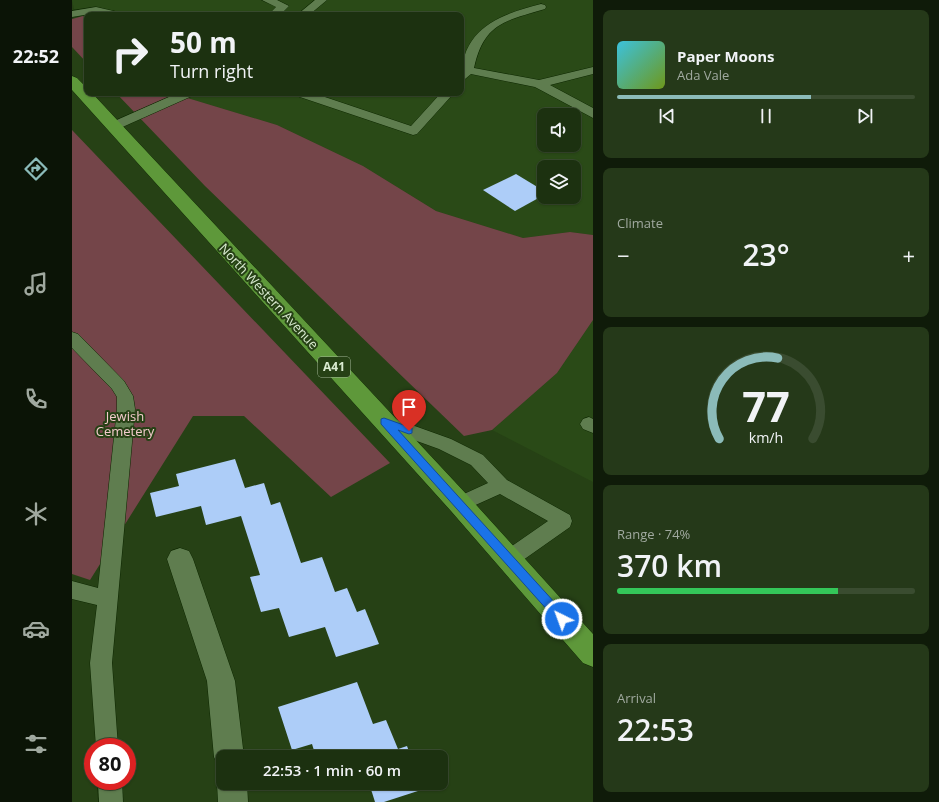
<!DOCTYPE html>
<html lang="en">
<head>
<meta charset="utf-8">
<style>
	body { margin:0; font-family:"Open Sans",sans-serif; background:#253919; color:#f1f3f6; height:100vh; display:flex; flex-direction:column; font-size:15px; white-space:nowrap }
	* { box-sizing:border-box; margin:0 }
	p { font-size:13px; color:#a0a99f }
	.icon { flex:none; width:22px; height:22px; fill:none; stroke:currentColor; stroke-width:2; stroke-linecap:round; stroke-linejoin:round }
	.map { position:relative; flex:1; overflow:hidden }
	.sheet { display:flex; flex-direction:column; gap:10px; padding:10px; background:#0f1b09; width:346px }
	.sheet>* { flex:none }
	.hud { position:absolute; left:12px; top:12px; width:380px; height:84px; border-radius:8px; box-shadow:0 1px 3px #0004,0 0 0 1px #3a4c30; background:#1c3110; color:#f1f3f6; overflow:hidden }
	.buttons { position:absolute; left:465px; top:108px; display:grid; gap:8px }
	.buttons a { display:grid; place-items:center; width:44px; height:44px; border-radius:8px; background:#1c3110; box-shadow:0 1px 3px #0004,0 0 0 1px #3a4c30; font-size:20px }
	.speed { position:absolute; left:12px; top:738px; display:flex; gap:8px; font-size:20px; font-weight:700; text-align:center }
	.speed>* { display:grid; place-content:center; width:52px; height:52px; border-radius:50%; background:#1c3110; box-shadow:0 1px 3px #0004,0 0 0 1px #3a4c30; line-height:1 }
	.speed .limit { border:6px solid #d22; background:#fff; color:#111 }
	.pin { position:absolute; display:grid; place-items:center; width:34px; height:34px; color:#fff; margin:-41px -17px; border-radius:50% 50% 50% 0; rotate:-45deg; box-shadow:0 0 4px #0007 }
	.pin .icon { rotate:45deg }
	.me { position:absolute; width:44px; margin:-22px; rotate:318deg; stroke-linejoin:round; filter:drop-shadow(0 0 3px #0008) }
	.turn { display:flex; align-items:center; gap:14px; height:84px; padding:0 20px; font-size:18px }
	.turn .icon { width:52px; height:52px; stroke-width:2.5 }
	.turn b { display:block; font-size:28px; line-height:34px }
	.big { font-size:30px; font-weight:600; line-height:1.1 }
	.sheet .widget { flex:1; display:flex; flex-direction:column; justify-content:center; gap:6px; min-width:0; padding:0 14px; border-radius:8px; background:#253919 }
	.sheet .dial { align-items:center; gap:0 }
	.dial svg { height:104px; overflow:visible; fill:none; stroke:#3a4c30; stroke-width:7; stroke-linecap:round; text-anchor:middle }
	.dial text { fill:#f1f3f6; stroke:none }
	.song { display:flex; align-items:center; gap:12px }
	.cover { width:48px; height:48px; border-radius:6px; background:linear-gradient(135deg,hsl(190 70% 55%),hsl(80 70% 35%)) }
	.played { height:4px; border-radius:2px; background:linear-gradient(90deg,#8bbbb9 65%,#3a4c30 65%) }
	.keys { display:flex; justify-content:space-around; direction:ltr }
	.heat { display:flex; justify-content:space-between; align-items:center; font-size:22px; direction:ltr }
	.charge { height:6px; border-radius:3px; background:linear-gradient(90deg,#34c759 74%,#3a4c30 0) }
	.trip { position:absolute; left:144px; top:750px; width:232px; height:40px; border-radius:8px; background:#1c3110; box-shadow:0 1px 3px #0004,0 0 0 1px #3a4c30; font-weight:600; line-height:40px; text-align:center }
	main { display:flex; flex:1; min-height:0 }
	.menu { display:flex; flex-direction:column; width:72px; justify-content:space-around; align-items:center; background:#0b1406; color:#a0a99f }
	.menu .icon { width:28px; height:28px }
	.menu .active { color:#8bbbb9 }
	.menu b { font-size:18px; color:#f1f3f6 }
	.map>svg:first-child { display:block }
	.built { fill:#2a4a17; fill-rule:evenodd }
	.green { fill:#744549 }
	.building { fill:#adcdf8 }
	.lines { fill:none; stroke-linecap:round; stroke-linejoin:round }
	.service-casing { stroke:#0d2700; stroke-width:1 }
	.minor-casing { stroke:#0d2700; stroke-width:1 }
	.trunk-casing { stroke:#0d2700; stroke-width:1 }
	.service { fill:#5f7d4f; fill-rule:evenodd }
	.minor { fill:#5f7d4f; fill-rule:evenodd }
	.trunk { fill:#5e983a; fill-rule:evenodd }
	.route { fill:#1a73e8; stroke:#114b97 }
	.labels { text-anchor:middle; stroke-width:4; stroke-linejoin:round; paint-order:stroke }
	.shield { fill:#264115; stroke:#a4b899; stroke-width:1 }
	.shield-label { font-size:12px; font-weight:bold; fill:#daebd1 }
	.street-label { font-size:13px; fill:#daebd1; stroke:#264115 }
	.park-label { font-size:13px; fill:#f4cbcd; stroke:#264115 }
</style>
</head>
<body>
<main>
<nav class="menu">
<b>22:52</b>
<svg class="icon active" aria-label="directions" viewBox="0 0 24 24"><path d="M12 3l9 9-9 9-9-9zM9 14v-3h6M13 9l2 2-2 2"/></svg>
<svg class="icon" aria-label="music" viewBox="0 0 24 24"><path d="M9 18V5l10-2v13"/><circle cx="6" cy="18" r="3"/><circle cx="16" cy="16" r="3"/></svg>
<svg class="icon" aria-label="phone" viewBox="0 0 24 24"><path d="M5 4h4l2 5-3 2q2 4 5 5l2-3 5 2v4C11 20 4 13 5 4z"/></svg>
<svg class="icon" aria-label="climate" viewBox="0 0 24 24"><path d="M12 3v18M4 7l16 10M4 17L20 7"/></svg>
<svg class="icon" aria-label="car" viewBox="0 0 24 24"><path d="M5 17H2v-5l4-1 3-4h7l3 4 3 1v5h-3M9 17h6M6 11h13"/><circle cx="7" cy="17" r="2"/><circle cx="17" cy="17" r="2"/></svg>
<svg class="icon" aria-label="filters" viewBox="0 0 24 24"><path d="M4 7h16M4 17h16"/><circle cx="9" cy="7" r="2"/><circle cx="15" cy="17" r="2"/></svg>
</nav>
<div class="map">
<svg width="521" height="802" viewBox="0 0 521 802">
	<rect width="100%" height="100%" fill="#264115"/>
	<g class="built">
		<path d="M0,0H521V235L498,232L451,238L364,211L291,166L205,125L99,93H389V15H15V19L2,9ZM472,115H502V145H472ZM472,167H502V197H472Z"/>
		<path d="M521,320V482L420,430L485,373Z"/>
	</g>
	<g class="green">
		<path d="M11,16L15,19V63L0,47V19Z"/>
		<path d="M44,93H99L205,125L291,166L364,211L451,238L498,232L521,235V320L485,373L420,430L392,436L133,186Z"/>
		<path d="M0,130L318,463L259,497L172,416H121L18,580L0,574Z"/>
	</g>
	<g class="building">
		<path d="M444,174L472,191V195L443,211L411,190Z"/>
		<path d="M163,459L173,488L192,483L199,505L208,502L229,563L250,557L263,592L275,588L285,612L293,609L307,644L264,657L253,627L217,637L207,608L189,612L178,577L188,575L169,516L134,525L129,506L84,517L78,493L107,486L104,474Z"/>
		<path d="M285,682L301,724L314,720L326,749L335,746L339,757H244L240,744L220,750L206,707Z"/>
		<path d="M297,783H349L352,789L312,802H303Z"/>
	</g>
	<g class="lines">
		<defs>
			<g id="service">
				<path d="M190,0H205L217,6L208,15H196L204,7Z"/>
				<path d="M243,0H255L237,15H225Z"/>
				<path d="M469,4L473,5L474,7L473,9C433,21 412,23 402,68L467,80L521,67V74L478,85L521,108V118L463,87L399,74L393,79L389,81C389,29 426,15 469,4Z"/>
				<path d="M24,7L50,13L51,15L24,13L0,17V11Z"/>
				<path d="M106,93H122L120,96L46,129L42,130L36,126L38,123Z"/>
				<path d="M223,93H241L339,126L369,93H382L345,134L341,135L225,96Z"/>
				<path d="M0,332L6,334L52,381L61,396L63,409L40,663L46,747H24L18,663L25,605L0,599V581L26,588L45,409V397L40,389L0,348Z"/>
				<path d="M312,415L379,439L411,455L435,480L498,515L500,521L498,527L444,565L437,567L430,565L427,559L430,553L476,521L428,494L388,512L381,509L379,504L381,499L416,483L399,465L367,449L306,427L303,422L306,417Z"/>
				<path d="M517,417L521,419V433L511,429L508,424L511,419Z"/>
				<path d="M26,781H50L51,802H27Z"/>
			</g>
			<g id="minor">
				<path d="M108,548L117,551L121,559L163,681L172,757H151V769L147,767L142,757L135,681L95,559L99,551Z"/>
				<path d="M149,772H151V783H175L176,802H146L145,783Z"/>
			</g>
			<path id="trunk" d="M0,76L5,78L15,88V93H20L397,497L521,634V667L511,663L379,511L0,90Z"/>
		</defs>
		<use href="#service" class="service-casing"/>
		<use href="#minor" class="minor-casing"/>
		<use href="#trunk" class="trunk-casing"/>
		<use href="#service" class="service"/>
		<use href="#minor" class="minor"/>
		<use href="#trunk" class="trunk"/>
	</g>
	<path class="route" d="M312,418L340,428V433L337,434L326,430L494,615L495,619L494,622L490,624L486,622L309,424V419Z"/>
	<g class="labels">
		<rect class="shield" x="246" y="357" width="32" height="20" rx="3"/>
		<g class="shield-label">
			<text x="262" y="371">A41</text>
		</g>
		<g class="street-label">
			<text transform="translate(197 296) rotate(47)" y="5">North Western Avenue</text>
		</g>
		<g class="park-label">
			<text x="53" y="421">Jewish<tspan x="53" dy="15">Cemetery</tspan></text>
		</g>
	</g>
</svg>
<div class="buttons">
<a><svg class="icon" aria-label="sound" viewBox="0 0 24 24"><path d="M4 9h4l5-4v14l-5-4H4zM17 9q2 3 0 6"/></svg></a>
<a><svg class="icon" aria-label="layers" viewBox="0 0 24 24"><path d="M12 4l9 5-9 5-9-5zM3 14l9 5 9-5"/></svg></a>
</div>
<div class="speed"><div class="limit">80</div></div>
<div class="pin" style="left:337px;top:431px;background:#d93025"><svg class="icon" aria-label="arrive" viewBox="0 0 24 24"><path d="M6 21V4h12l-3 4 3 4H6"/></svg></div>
<svg class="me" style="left:490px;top:619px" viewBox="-20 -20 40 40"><circle r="17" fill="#1a73e8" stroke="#fff" stroke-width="3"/><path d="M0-11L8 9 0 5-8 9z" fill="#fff"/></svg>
<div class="trip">22:53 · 1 min · 60 m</div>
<div class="hud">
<div class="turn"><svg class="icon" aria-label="right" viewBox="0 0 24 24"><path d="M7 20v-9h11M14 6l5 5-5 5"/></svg><div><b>50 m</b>Turn right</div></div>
</div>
</div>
<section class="sheet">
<div class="widget">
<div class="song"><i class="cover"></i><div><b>Paper Moons</b><p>Ada Vale</p></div></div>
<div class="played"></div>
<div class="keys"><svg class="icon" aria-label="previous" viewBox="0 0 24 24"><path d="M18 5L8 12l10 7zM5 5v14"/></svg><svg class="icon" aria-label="pause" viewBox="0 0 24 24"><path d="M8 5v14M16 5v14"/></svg><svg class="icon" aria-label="next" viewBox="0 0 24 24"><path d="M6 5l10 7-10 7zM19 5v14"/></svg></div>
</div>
<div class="widget"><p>Climate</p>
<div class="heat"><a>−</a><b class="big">23°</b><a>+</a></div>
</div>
<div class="widget dial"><svg viewBox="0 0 100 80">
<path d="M14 69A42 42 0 1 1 86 69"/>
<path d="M14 69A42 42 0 0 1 59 7" stroke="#8bbbb9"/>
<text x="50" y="56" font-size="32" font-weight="700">77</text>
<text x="50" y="72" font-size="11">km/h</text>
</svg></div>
<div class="widget"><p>Range · 74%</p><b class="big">370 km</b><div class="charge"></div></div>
<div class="widget"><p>Arrival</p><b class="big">22:53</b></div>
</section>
</main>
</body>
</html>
